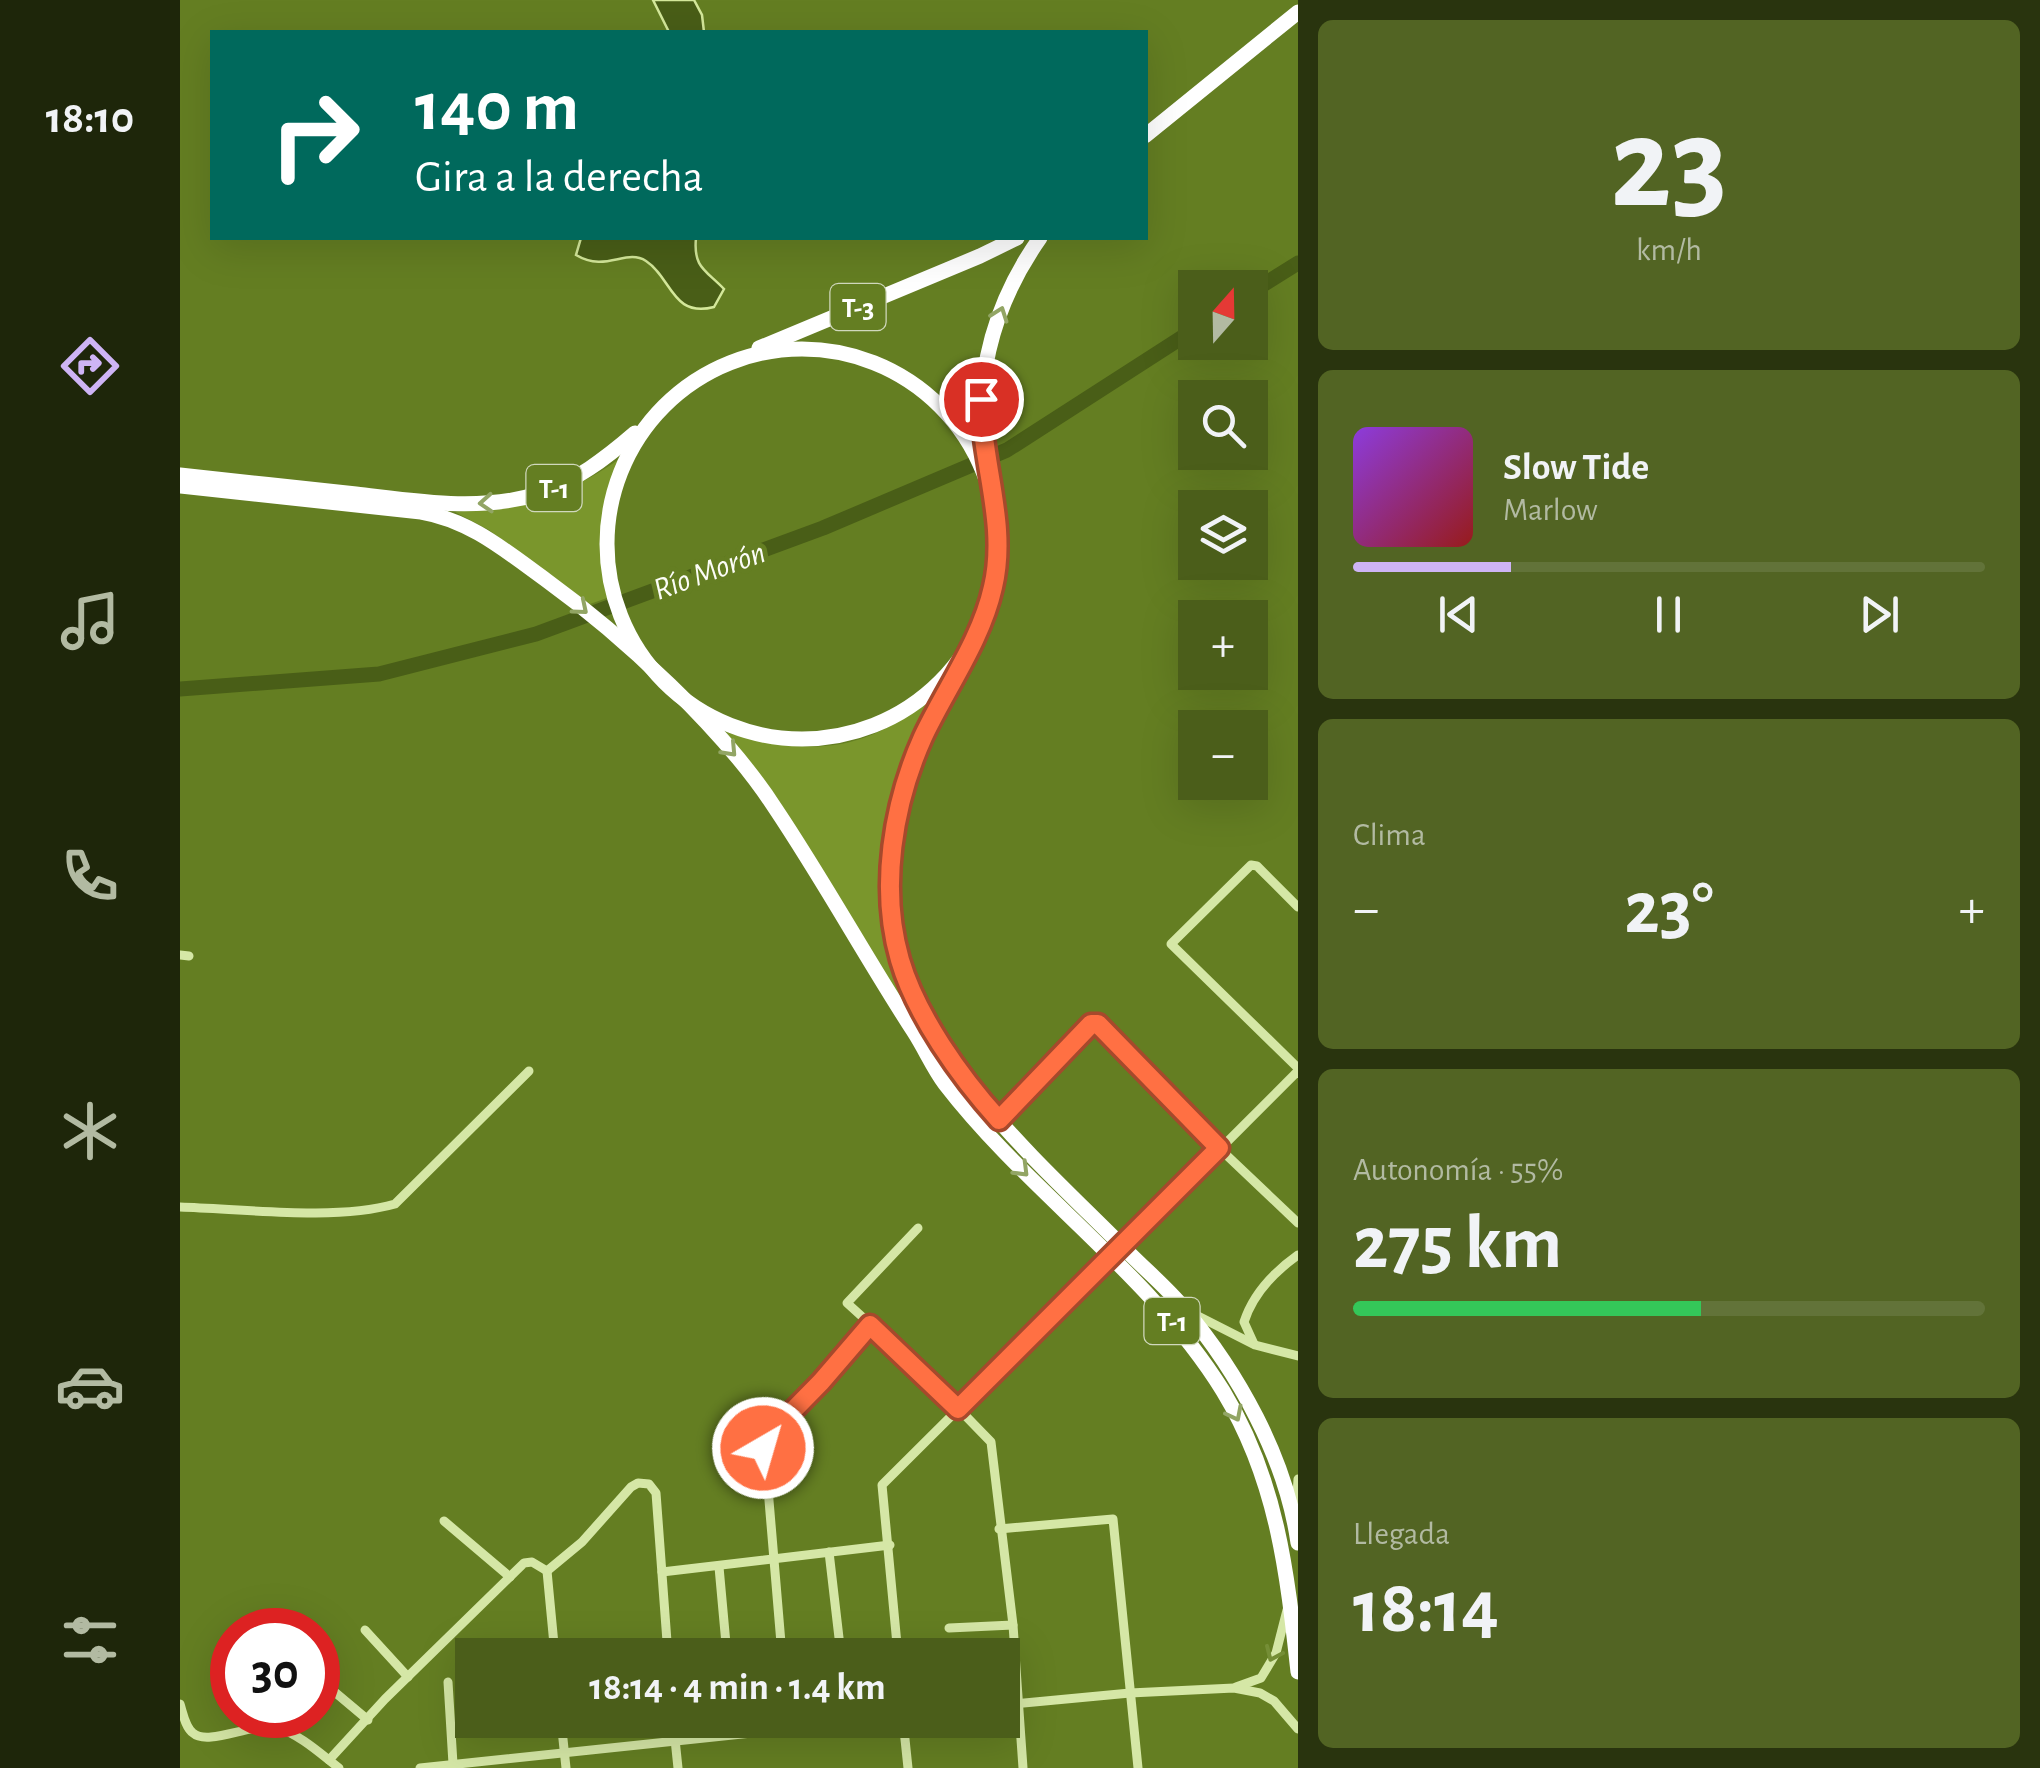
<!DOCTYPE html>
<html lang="es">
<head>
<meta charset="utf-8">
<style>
	body { margin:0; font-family:"Alegreya Sans",sans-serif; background:#526423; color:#f1f3f6; height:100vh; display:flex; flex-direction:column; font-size:38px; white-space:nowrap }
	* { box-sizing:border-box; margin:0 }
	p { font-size:32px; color:#b2baa2 }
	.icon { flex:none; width:55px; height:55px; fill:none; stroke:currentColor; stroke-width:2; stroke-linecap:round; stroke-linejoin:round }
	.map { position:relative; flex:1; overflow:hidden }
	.details { display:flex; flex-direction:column; gap:20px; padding:20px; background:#29340e; width:742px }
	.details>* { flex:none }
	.hud { position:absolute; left:30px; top:30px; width:938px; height:210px; border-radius:0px; box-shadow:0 10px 40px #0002; background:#00695c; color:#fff; overflow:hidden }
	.needle { width:65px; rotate:20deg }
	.tools { position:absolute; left:998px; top:270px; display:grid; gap:20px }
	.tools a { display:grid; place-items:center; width:90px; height:90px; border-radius:0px; background:#4b5e1a; box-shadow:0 10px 40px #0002; font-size:50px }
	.speed { position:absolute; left:30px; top:1608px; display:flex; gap:20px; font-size:50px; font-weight:700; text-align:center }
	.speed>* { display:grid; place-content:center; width:130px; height:130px; border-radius:50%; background:#4b5e1a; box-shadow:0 10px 40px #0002; line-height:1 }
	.speed .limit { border:15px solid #d22; background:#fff; color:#111 }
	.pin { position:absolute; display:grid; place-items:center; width:85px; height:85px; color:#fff; margin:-42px; border:5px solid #fff; border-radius:50%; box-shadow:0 2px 10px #0007 }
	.me { position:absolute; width:110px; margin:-55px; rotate:38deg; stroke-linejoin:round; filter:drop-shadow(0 0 8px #0008) }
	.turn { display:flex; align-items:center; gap:35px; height:210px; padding:0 40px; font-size:45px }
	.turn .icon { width:130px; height:130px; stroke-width:2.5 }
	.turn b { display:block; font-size:70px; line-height:85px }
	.big { font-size:75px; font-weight:700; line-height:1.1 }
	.details .widget { flex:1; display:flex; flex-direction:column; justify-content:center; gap:15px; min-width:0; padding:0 35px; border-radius:15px; background:#526423 }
	.details .dial { align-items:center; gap:0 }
	.dial b { font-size:130px; line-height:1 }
	.song { display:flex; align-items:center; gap:30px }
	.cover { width:120px; height:120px; border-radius:15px; background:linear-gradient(135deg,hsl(270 70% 55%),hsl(0 70% 35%)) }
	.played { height:10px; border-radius:5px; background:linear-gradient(90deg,#ceb4f5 25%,#627339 25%) }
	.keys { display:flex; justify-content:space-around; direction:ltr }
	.heat { display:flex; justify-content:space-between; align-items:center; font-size:55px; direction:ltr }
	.charge { height:15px; border-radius:8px; background:linear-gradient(90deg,#34c759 55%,#627339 0) }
	.trip { position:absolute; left:275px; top:1638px; width:565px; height:100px; border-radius:0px; background:#4b5e1a; box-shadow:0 10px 40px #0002; font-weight:700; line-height:100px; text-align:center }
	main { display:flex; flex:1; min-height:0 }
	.tab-bar { display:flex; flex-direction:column; width:180px; justify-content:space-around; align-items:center; background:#1e260a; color:#b2baa2 }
	.tab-bar .icon { width:70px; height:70px }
	.tab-bar .active { color:#ceb4f5 }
	.tab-bar b { font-size:45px; color:#f1f3f6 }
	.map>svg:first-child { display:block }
	.green { fill:#7a962c }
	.water { fill:#495e17; stroke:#d4e89a; stroke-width:2.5 }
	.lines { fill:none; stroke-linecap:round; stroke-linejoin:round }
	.river { stroke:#495e17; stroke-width:15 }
	.street { stroke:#d5e7a6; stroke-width:9 }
	.highway { stroke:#fff; stroke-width:15 }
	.street-bridge { stroke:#d5e7a6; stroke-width:9 }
	.oneway { stroke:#92a564 }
	.oneway2 { stroke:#758e36 }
	.route-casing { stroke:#a6492c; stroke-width:25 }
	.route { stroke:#ff7043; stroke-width:18 }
	.labels { text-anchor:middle; stroke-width:10; stroke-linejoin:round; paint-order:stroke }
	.shield { fill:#647e22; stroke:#d0d8bd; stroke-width:2.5 }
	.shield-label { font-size:28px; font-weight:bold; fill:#fff }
	.water-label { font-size:32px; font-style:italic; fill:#fcfdf7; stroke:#647e22 }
</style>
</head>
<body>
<main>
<nav class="tab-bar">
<b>18:10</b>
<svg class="icon active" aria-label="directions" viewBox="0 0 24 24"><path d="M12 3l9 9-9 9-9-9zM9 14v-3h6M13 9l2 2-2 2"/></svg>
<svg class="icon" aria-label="music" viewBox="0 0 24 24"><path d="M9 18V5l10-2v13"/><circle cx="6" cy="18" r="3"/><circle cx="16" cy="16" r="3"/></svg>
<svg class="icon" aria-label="phone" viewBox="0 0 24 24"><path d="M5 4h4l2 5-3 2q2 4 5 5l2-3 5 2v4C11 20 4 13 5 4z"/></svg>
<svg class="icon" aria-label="climate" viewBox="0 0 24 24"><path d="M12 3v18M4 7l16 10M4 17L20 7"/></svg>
<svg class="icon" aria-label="car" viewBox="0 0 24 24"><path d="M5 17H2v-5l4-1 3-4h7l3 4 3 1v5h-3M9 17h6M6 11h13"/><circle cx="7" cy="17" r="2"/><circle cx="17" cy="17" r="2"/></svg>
<svg class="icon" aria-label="filters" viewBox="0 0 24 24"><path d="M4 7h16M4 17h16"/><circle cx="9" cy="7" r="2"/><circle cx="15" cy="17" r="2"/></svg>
</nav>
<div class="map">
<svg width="1118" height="1768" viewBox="0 0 1118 1768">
	<rect width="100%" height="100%" fill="#647e22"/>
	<g class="green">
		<path d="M439,459C419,511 419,544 427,598L410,604L309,530L275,512C339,504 386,498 439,459Z"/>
		<path d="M756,693L758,696L729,749L715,789L710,823L711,948L777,1080L774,1083C747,1040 717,998 691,954C645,876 603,797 541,731C629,756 684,756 756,693Z"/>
	</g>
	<g class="water">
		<path d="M473,0H514L522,15L524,32H489Z"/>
		<path d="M401,238H516C513,268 526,270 544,289L534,307C492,318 492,278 466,261C446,248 426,273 396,255Z"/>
	</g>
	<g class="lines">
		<g class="river">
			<path d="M1070,293L1118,263"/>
			<path d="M0,689L199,674L356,634L643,528L827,450L1015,329"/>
		</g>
		<g class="street">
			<path d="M1118,907L1077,866L1071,865L991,944L1118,1068"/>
			<path d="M0,955L9,956"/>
			<path d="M819,1120L911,1024L918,1025L1039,1148L1118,1223"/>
			<path d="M0,1207C64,1209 155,1221 215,1204L349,1071"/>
			<path d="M963,1226L1118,1071"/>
			<path d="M738,1228L667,1303L741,1370L811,1442L833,1625L843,1768"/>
			<path d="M1014,1314L1075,1345L1118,1356"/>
			<path d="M1074,1344L1064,1322C1073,1294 1094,1272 1118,1255"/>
			<path d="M1116,1511L1118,1479"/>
			<path d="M264,1521L330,1577"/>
			<path d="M819,1529L933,1519L958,1768"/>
			<path d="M649,1552L661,1655"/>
			<path d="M539,1567L547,1655"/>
			<path d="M367,1571L402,1542L451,1487L458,1483L469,1484L476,1493L488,1655"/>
			<path d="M367,1571L375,1655"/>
			<path d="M482,1572L710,1545"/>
			<path d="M769,1628L833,1625"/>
			<path d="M185,1630L228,1677"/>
			<path d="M602,1655L584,1441L689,1325"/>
			<path d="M718,1655L702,1485L912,1276"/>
			<path d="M138,1678L188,1720"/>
			<path d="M268,1682L273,1764"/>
			<path d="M1056,1687L1081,1678L1096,1653L1107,1610"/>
			<path d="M0,1704C3,1713 5,1727 13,1733C28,1747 75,1721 98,1728C119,1734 142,1755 159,1768"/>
			<path d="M822,1705L950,1693L1054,1688L1080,1693L1094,1701L1118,1729"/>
			<path d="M381,1720L386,1768"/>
			<path d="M493,1720L498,1768"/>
			<path d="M723,1720L728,1768"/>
			<path d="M149,1760L205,1699L344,1563L352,1562L367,1571"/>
			<path d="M240,1768L696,1720"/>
		</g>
		<g class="highway">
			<path d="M965,136L1118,12"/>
			<path d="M579,348L800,256L837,238"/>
			<circle cx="622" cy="544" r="195"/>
			<path d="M805,465C793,383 812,306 860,238"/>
			<path d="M0,475C59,481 117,488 176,494C236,501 299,512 358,494C395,482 426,458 455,433"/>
			<path d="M0,486L241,512C290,520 327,552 366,580C442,635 544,729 595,808C644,881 686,958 734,1032C745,1049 753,1068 765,1084C849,1193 970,1273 1043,1391C1097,1480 1107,1571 1118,1672"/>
			<path d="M775,674C753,717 730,759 719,807C708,855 705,917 721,964C763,1082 864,1167 949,1253C967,1271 987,1288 1003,1307C1058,1372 1106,1458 1118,1543"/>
		</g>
		<path class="street-bridge" d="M912,1276L963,1226"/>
	</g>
	<defs><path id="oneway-chevron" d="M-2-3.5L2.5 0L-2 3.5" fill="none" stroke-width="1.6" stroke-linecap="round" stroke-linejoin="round" transform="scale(2.5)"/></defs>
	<g class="oneway">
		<use href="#oneway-chevron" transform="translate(820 314) rotate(-70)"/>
		<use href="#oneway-chevron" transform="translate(306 503) rotate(176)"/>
		<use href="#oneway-chevron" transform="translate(401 608) rotate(40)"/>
		<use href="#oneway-chevron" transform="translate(550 750) rotate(47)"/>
		<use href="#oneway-chevron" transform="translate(842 1170) rotate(45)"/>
		<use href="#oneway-chevron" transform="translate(1055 1414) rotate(63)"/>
	</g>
	<use class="oneway2" href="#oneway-chevron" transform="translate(1093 1654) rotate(114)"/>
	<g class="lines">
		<defs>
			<path id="route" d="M583,1448L589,1435L641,1382L690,1325L778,1409L1039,1148L918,1024H911L819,1120C780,1077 736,1015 720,960C699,888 713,804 743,737C766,688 801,641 813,587C828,524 801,462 801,399"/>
		</defs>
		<use href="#route" class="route-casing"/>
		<use href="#route" class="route"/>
	</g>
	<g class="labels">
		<g class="shield">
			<rect x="650.5" y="284" width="55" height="46" rx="8"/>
			<rect x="346.5" y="465" width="55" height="46" rx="8"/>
			<rect x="964.5" y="1298" width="55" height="46" rx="8"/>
		</g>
		<g class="shield-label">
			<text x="678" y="317">T-3</text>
			<text x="374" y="498">T-1</text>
			<text x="992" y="1331">T-1</text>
		</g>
		<g class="water-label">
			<text transform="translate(529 570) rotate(-20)" y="11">Río Morón</text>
		</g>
	</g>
</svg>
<div class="tools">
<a><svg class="needle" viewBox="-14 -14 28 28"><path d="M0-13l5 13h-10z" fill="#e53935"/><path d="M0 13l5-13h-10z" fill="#b2baa2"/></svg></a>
<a><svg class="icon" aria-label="search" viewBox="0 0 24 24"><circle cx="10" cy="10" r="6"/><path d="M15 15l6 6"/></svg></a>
<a><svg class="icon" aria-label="layers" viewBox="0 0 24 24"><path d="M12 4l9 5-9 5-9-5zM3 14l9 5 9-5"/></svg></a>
<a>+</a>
<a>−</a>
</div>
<div class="speed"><div class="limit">30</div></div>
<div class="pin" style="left:801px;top:399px;background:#d93025"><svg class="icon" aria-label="arrive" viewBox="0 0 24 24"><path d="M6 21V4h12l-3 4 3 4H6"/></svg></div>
<svg class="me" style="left:583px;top:1448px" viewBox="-20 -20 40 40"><circle r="17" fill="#ff7043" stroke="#fff" stroke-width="3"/><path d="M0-11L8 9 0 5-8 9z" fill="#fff"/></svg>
<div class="trip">18:14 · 4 min · 1.4 km</div>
<div class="hud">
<div class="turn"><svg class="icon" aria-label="right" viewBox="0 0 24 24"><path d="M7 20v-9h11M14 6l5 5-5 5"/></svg><div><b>140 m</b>Gira a la derecha</div></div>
</div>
</div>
<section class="details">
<div class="widget dial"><b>23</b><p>km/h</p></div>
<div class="widget">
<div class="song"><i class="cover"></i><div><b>Slow Tide</b><p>Marlow</p></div></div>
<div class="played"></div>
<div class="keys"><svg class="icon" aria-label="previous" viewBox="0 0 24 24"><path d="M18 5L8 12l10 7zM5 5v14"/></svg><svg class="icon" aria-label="pause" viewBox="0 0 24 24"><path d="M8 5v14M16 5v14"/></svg><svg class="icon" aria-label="next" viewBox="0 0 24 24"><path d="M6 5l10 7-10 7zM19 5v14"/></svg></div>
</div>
<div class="widget"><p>Clima</p>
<div class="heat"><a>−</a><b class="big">23°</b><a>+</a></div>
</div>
<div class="widget"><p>Autonomía · 55%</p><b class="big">275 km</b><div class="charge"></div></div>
<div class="widget"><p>Llegada</p><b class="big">18:14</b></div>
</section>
</main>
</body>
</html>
